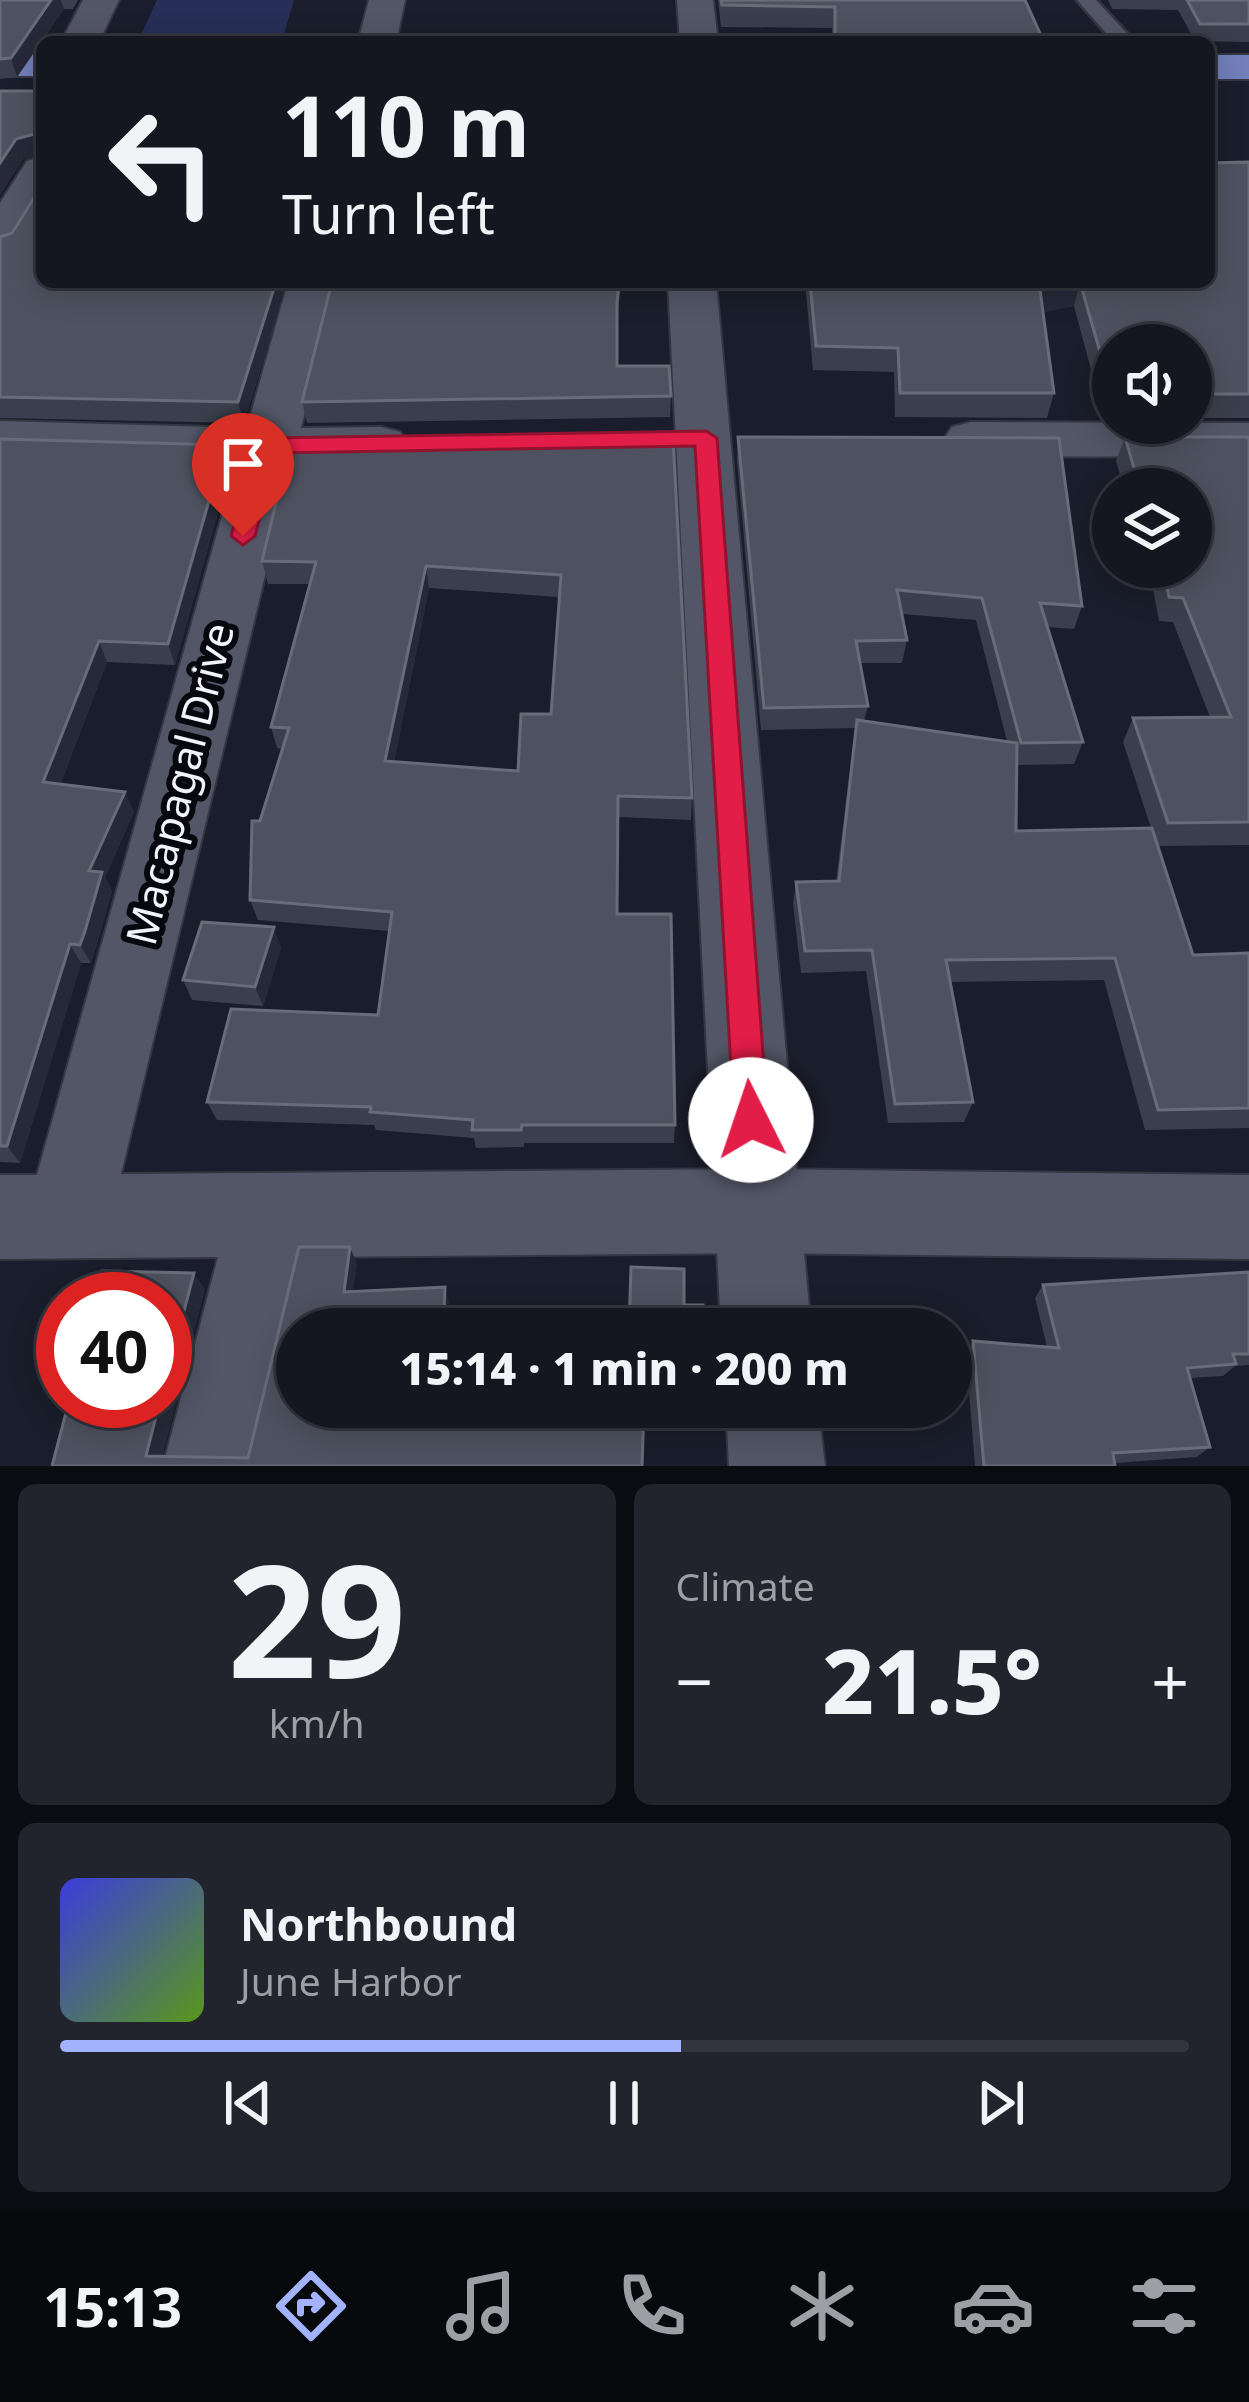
<!DOCTYPE html>
<html lang="en">
<head>
<meta charset="utf-8">
<style>
	body { margin:0; font-family:"Noto Sans",sans-serif; background:#21232d; color:#f1f3f6; height:100vh; display:flex; flex-direction:column; font-size:45px; white-space:nowrap }
	* { box-sizing:border-box; margin:0 }
	p { font-size:39px; color:#9d9fa5 }
	.icon { flex:none; width:66px; height:66px; fill:none; stroke:currentColor; stroke-width:2; stroke-linecap:round; stroke-linejoin:round }
	.map { position:relative; height:1466px; overflow:hidden }
	.details { display:flex; flex-direction:column; gap:18px; padding:18px; background:#0b0c12; flex:1 }
	.details>* { flex:none }
	.banner { position:absolute; left:36px; top:36px; width:1179px; height:252px; border-radius:18px; box-shadow:0 6px 30px #0003,0 0 0 3px #33353e; background:#141620; color:#f1f3f6; overflow:hidden }
	.buttons { position:absolute; left:1092px; top:324px; display:grid; gap:24px }
	.buttons a { display:grid; place-items:center; width:120px; height:120px; border-radius:50%; background:#141620; box-shadow:0 6px 30px #0003,0 0 0 3px #33353e; font-size:60px }
	.speed { position:absolute; left:36px; top:1272px; display:flex; gap:24px; font-size:60px; font-weight:700; text-align:center }
	.speed>* { display:grid; place-content:center; width:156px; height:156px; border-radius:50%; background:#141620; box-shadow:0 6px 30px #0003,0 0 0 3px #33353e; line-height:1 }
	.speed .limit { border:18px solid #d22; background:#fff; color:#111 }
	.pin { position:absolute; display:grid; place-items:center; width:102px; height:102px; color:#fff; margin:-123px -51px; border-radius:50% 50% 50% 0; rotate:-45deg; box-shadow:0 0 12px #0007 }
	.pin .icon { rotate:45deg }
	.me { position:absolute; width:132px; margin:-66px; rotate:356deg; stroke-linejoin:round; filter:drop-shadow(0 0 9px #0008) }
	.turn { display:flex; align-items:center; gap:42px; height:252px; padding:0 48px; font-size:54px }
	.turn .icon { width:156px; height:156px; stroke-width:2.5 }
	.turn b { display:block; font-size:84px; line-height:102px }
	.big { font-size:90px; font-weight:800; line-height:1.1 }
	.details .widget { flex:1; display:flex; flex-direction:column; justify-content:center; gap:18px; min-width:0; padding:0 42px; border-radius:18px; background:#21232d }
	.details .dial { align-items:center; gap:0 }
	.dial b { font-size:156px; line-height:1 }
	.song { display:flex; align-items:center; gap:36px }
	.cover { width:144px; height:144px; border-radius:18px; background:linear-gradient(135deg,hsl(240 70% 55%),hsl(90 70% 35%)) }
	.played { height:12px; border-radius:6px; background:linear-gradient(90deg,#a2b2fd 55%,#33353e 55%) }
	.keys { display:flex; justify-content:space-around; direction:ltr }
	.heat { display:flex; justify-content:space-between; align-items:center; font-size:66px; direction:ltr }
	.details .tiles { flex:1; display:grid; gap:18px; grid-template-columns:1fr 1fr }
	.widget:last-child { grid-column:span 2 }
	.trip { position:absolute; left:276px; top:1308px; width:696px; height:120px; border-radius:60px; background:#141620; box-shadow:0 6px 30px #0003,0 0 0 3px #33353e; font-weight:800; line-height:120px; text-align:center }
	.dock { display:flex; height:192px; justify-content:space-around; align-items:center; background:#08090d; color:#9d9fa5 }
	.dock .icon { width:84px; height:84px }
	.dock .current { color:#a2b2fd }
	.dock b { font-size:54px; color:#f1f3f6 }
	.map>svg:first-child { display:block }
	.green { fill:#272e57 }
	.lines { fill:none; stroke-linecap:round; stroke-linejoin:round }
	.service-casing { stroke:#353642; stroke-width:5 }
	.minor-casing { stroke:#353642; stroke-width:4 }
	.tertiary-casing { stroke:#353642; stroke-width:4 }
	.secondary-casing { stroke:#353642; stroke-width:4 }
	.trunk-casing { stroke:#353642; stroke-width:4 }
	.service { fill:#525666; fill-rule:evenodd }
	.minor { fill:#525666; fill-rule:evenodd }
	.tertiary { fill:#525666; fill-rule:evenodd }
	.secondary { fill:#525666; fill-rule:evenodd }
	.trunk { fill:#727fba; fill-rule:evenodd }
	.wall { fill:#3b3f4d; fill-rule:evenodd }
	.shaded-wall { fill:#252938 }
	.building { fill:#4e5260; stroke:#686c79; stroke-width:3; fill-rule:evenodd }
	.route { fill:#e11d48; stroke:#92132f; stroke-width:3 }
	.labels { text-anchor:middle; stroke-width:12; stroke-linejoin:round; paint-order:stroke }
	.street-label { font-size:42px; fill:#f1f4fe; stroke:#07080e }
</style>
</head>
<body>
<div class="map">
<svg width="1249" height="1466" viewBox="0 0 1249 1466">
	<rect width="100%" height="100%" fill="#1a1d2b"/>
	<path class="green" d="M157,0H294L283,37H140Z"/>
	<g class="lines">
		<defs>
			<path id="service" d="M1077,0H1096L1135,42H1114Z"/>
			<g id="minor">
				<path d="M83,0H119L99,42H61Z"/>
				<path d="M677,0H713L718,42H680Z"/>
				<path d="M42,157V208L16,251L0,255V203L27,161Z"/>
				<path d="M288,282H336L301,428L381,427L400,432L408,444L400,456L381,461L292,463L121,1174L757,1169L1249,1175V1259L757,1253L304,1257L259,1466H163L218,1257L0,1259V1175H37L237,462L0,455V421L247,428Z"/>
				<path d="M971,422L1249,423V457L971,456L952,451L944,439L952,427Z"/>
			</g>
			<g id="tertiary">
				<path d="M668,282H716L811,1329H721Z"/>
				<path d="M726,1407H818L825,1466H729Z"/>
			</g>
			<path id="secondary" d="M369,0H405L396,42H358Z"/>
			<g id="trunk">
				<rect x="0" y="52" width="42" height="24"/>
				<rect x="1209" y="55" width="40" height="24"/>
			</g>
		</defs>
		<use href="#service" class="service-casing"/>
		<use href="#minor" class="minor-casing"/>
		<use href="#tertiary" class="tertiary-casing"/>
		<use href="#secondary" class="secondary-casing"/>
		<use href="#trunk" class="trunk-casing"/>
		<use href="#service" class="service"/>
		<use href="#minor" class="minor"/>
		<use href="#tertiary" class="tertiary"/>
		<use href="#secondary" class="secondary"/>
		<use href="#trunk" class="trunk"/>
	</g>
	<g class="wall">
		<path d="M0,0H78L73,9H64L17,77L0,79Z"/>
		<path d="M718,0H1025L1044,42H832V28L721,27Z"/>
		<path d="M1108,0H1249V42L1195,41L1178,10L1112,9Z"/>
		<path d="M0,91L287,282L244,423L0,418V237L12,233L39,190L38,155L23,159L0,195Z"/>
		<path d="M1249,162V418H1191V345H1113V418H1104L1074,306L1043,312L1054,393L1047,418L895,417L894,372L813,370L805,282H1209Z"/>
		<path d="M332,282H621L617,324V366L671,396L670,417L307,423L302,402Z"/>
		<path d="M738,437L1082,606L1074,629L1047,627L1083,742L1074,764L1017,765L1016,831L1151,828L1123,742L1133,718L1210,717L1173,622L1159,621L1149,567H1191V489H1124L1116,461L1125,437H1249V845L1158,846L1193,955L1249,953V1128L1145,1130L1104,980L950,982L973,1102L964,1122L888,1123L866,971L801,973L793,904L796,882L836,881L855,728L761,730L737,460ZM902,614L976,620L1007,741L864,721L868,706L860,663H902L907,640Z"/>
		<path d="M673,438L692,798L691,820L618,817V914L675,1125L674,1143H524V1147L476,1148L474,1138L376,1130L374,1125L217,1120L207,1102L378,1015L389,931L258,920L250,900L260,821L282,749L277,748L271,727L310,584H268L262,561ZM429,588L559,597L551,714L518,771L394,762Z"/>
		<path d="M0,439L231,466L175,665L107,662L60,785L125,792L134,812L105,877L112,891L95,950L91,963H81L20,1163L0,1162Z"/>
		<path d="M281,948L263,1006L192,1000L183,980Z"/>
		<path d="M1249,1272V1365L1235,1366L1223,1376L1190,1378L1210,1447L1197,1457L1115,1463V1466H975L966,1353L973,1341L1047,1347L1035,1298L1043,1285Z"/>
	</g>
	<g class="shaded-wall">
		<path d="M51,0H61L64,9L17,77L11,58Z"/>
		<path d="M38,133L42,154L23,159L0,195V163L16,139Z"/>
		<path d="M276,282H287L244,423L238,402Z"/>
		<path d="M1080,282L1074,306L1034,314L1040,290Z"/>
		<path d="M225,445L231,466L175,665L168,644Z"/>
		<path d="M426,566L429,588L390,782L385,761Z"/>
		<path d="M99,641L107,662L53,803L43,782Z"/>
		<path d="M125,792L134,812L105,877L112,891L91,963L80,945L89,871Z"/>
		<path d="M274,927L281,948L263,1006L255,987Z"/>
		<path d="M70,944L81,963L20,1163L7,1146Z"/>
		<path d="M350,1247L357,1264L351,1308L344,1292Z"/>
		<path d="M194,1273L205,1289L160,1466L146,1456L160,1401H165V1383Z"/>
		<path d="M445,1287L449,1303L448,1329L444,1316Z"/>
	</g>
	<g class="building">
		<path d="M0,0H51L11,58L0,59Z"/>
		<path d="M721,0H1025L1044,42H835V7L722,5Z"/>
		<path d="M1187,0H1249V24H1200Z"/>
		<path d="M0,91H42V282H276L238,402L0,397V237L12,233L39,190L38,133L16,139L0,163Z"/>
		<path d="M1249,162V394H1191V345H1113L1112,394L1080,282L1040,290L1054,393H900L898,348L816,346L810,282H1209V163Z"/>
		<path d="M332,282H619L617,303V366H669L671,396L302,402Z"/>
		<path d="M738,437L1059,438L1082,606L1040,603L1083,742L1021,743L982,598L897,590L907,640L856,641L868,706L764,708Z"/>
		<path d="M1125,437H1249V822L1168,823L1133,718L1231,717L1183,598L1169,597L1163,567H1191V489H1140Z"/>
		<path d="M673,438L692,798L618,796L617,914H671L675,1125H522L521,1130H472L473,1120L370,1112L371,1107L207,1102L231,1009L378,1015L392,912L250,900L252,821H260L289,728L271,727L316,562L262,561L290,445ZM426,566L561,575L551,714H521L518,771L385,761Z"/>
		<path d="M0,439L225,445L168,644L99,641L43,782L125,792L89,871L102,872L85,931L80,945L70,944L7,1146H0Z"/>
		<path d="M857,720L1017,743L1016,831L1152,828L1193,955L1249,953V1108L1158,1110L1115,958L946,960L973,1102L895,1104L872,950L805,951L796,882L839,881Z"/>
		<path d="M202,922L274,927L255,987L183,980Z"/>
		<path d="M299,1247H350L344,1292L445,1287L444,1316L523,1318V1329H297V1407H644L642,1466H52L69,1401H160L146,1456L248,1458Z"/>
		<path d="M631,1267L684,1269V1305H703L704,1329H629Z"/>
		<path d="M102,1271L194,1273L165,1383V1299H95Z"/>
		<path d="M1249,1272V1354H1233L1236,1364L1187,1368L1210,1447L1113,1453L1115,1466H984L973,1341L1059,1348L1043,1285Z"/>
	</g>
	<path class="route" d="M706,431L717,438L768,1120L763,1132L751,1136L739,1132L734,1120L695,446L276,453L255,536L243,545L231,536L255,446L267,438Z"/>
	<g class="labels">
		<g class="street-label">
			<text transform="translate(180 784) rotate(-76)" y="15">Macapagal Drive</text>
		</g>
	</g>
</svg>
<div class="buttons">
<a><svg class="icon" aria-label="sound" viewBox="0 0 24 24"><path d="M4 9h4l5-4v14l-5-4H4zM17 9q2 3 0 6"/></svg></a>
<a><svg class="icon" aria-label="layers" viewBox="0 0 24 24"><path d="M12 4l9 5-9 5-9-5zM3 14l9 5 9-5"/></svg></a>
</div>
<div class="speed"><div class="limit">40</div></div>
<div class="pin" style="left:243px;top:536px;background:#d93025"><svg class="icon" aria-label="arrive" viewBox="0 0 24 24"><path d="M6 21V4h12l-3 4 3 4H6"/></svg></div>
<svg class="me" style="left:751px;top:1120px" viewBox="-20 -20 40 40"><circle r="19" fill="#fff"/><path d="M0-13L10 11 0 6-10 11z" fill="#e11d48"/></svg>
<div class="trip">15:14 · 1 min · 200 m</div>
<div class="banner">
<div class="turn"><svg class="icon" aria-label="left" viewBox="0 0 24 24"><path d="M17 20v-9H6M10 6l-5 5 5 5"/></svg><div><b>110 m</b>Turn left</div></div>
</div>
</div>
<section class="details">
<div class="tiles">
<div class="widget dial"><b>29</b><p>km/h</p></div>
<div class="widget"><p>Climate</p>
<div class="heat"><a>−</a><b class="big">21.5°</b><a>+</a></div>
</div>
<div class="widget">
<div class="song"><i class="cover"></i><div><b>Northbound</b><p>June Harbor</p></div></div>
<div class="played"></div>
<div class="keys"><svg class="icon" aria-label="previous" viewBox="0 0 24 24"><path d="M18 5L8 12l10 7zM5 5v14"/></svg><svg class="icon" aria-label="pause" viewBox="0 0 24 24"><path d="M8 5v14M16 5v14"/></svg><svg class="icon" aria-label="next" viewBox="0 0 24 24"><path d="M6 5l10 7-10 7zM19 5v14"/></svg></div>
</div>
</div>
</section>
<nav class="dock">
<b>15:13</b>
<svg class="icon current" aria-label="directions" viewBox="0 0 24 24"><path d="M12 3l9 9-9 9-9-9zM9 14v-3h6M13 9l2 2-2 2"/></svg>
<svg class="icon" aria-label="music" viewBox="0 0 24 24"><path d="M9 18V5l10-2v13"/><circle cx="6" cy="18" r="3"/><circle cx="16" cy="16" r="3"/></svg>
<svg class="icon" aria-label="phone" viewBox="0 0 24 24"><path d="M5 4h4l2 5-3 2q2 4 5 5l2-3 5 2v4C11 20 4 13 5 4z"/></svg>
<svg class="icon" aria-label="climate" viewBox="0 0 24 24"><path d="M12 3v18M4 7l16 10M4 17L20 7"/></svg>
<svg class="icon" aria-label="car" viewBox="0 0 24 24"><path d="M5 17H2v-5l4-1 3-4h7l3 4 3 1v5h-3M9 17h6M6 11h13"/><circle cx="7" cy="17" r="2"/><circle cx="17" cy="17" r="2"/></svg>
<svg class="icon" aria-label="filters" viewBox="0 0 24 24"><path d="M4 7h16M4 17h16"/><circle cx="9" cy="7" r="2"/><circle cx="15" cy="17" r="2"/></svg>
</nav>
</body>
</html>
